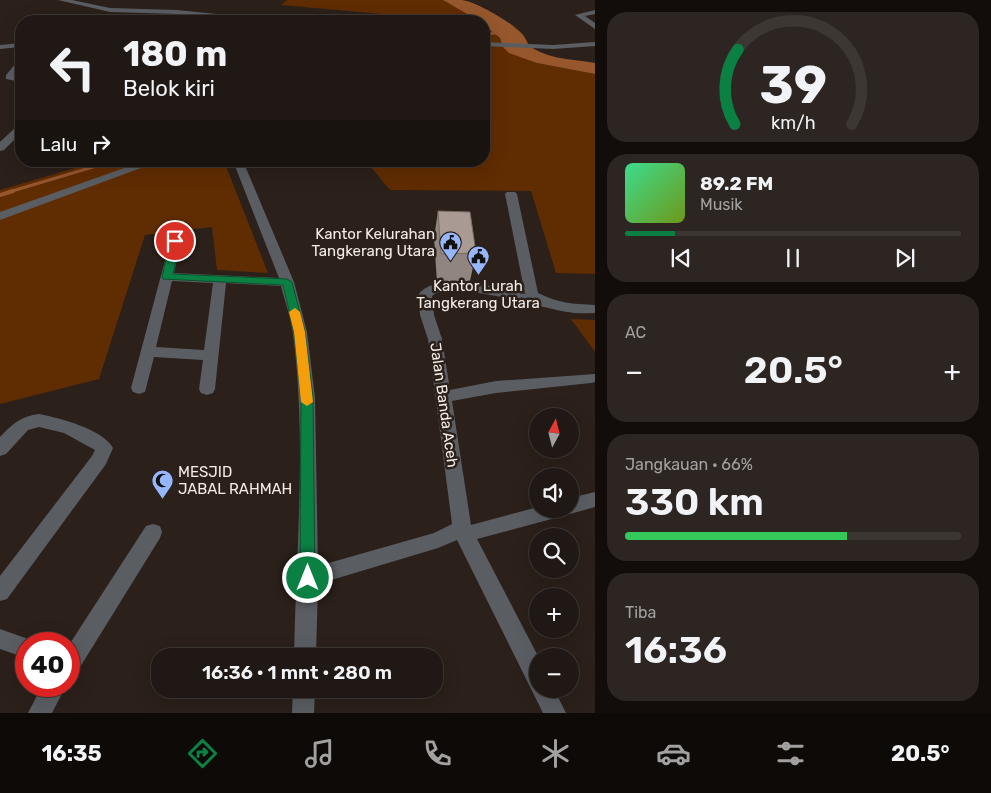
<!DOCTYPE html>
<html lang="id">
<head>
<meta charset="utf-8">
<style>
	body { margin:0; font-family:Rubik,sans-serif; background:#2d2522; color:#f1f3f6; height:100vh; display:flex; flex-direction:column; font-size:19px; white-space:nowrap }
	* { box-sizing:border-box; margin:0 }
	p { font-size:16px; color:#a2a0a0 }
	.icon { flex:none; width:28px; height:28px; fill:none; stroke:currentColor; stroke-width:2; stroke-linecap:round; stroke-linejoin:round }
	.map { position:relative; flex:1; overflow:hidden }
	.drawer { display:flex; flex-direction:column; gap:12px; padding:12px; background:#120d0b; width:396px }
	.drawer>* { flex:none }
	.top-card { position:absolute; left:15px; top:15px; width:475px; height:152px; border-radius:20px; box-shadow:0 5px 20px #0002,0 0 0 1px #3d3734; background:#201814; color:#f1f3f6; overflow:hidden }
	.needle { width:32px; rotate:7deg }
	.tools { position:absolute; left:529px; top:408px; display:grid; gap:10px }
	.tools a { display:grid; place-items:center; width:50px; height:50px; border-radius:50%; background:#201814; box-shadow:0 5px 20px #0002,0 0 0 1px #3d3734; font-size:25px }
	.speed { position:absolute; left:15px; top:632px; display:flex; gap:10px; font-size:25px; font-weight:700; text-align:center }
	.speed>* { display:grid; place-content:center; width:65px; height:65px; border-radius:50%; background:#201814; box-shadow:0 5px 20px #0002,0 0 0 1px #3d3734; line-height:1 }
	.speed .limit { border:8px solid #d22; background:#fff; color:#111 }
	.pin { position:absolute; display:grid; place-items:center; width:42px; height:42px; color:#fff; margin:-21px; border:2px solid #fff; border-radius:50%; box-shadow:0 1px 5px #0007 }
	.me { position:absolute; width:55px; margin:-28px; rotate:0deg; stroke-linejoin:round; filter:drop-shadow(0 0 4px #0008) }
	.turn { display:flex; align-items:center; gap:18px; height:105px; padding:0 25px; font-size:22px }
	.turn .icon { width:65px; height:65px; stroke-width:2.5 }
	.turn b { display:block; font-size:35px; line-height:42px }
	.then { display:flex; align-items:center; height:48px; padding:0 25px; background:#0003; gap:10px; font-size:19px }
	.big { font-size:38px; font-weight:600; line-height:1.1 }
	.drawer .tile { flex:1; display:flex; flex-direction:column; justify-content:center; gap:8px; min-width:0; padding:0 18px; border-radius:20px; background:#2d2522 }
	.drawer .dial { align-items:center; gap:0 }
	.dial svg { height:130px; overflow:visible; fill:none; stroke:#3d3734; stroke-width:7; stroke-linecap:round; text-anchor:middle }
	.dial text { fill:#f1f3f6; stroke:none }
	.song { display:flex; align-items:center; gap:15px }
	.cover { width:60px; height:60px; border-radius:8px; background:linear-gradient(135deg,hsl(150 70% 55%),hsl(80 70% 35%)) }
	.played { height:5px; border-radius:2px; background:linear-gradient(90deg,#0b8043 15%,#3d3734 15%) }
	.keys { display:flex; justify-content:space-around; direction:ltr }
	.heat { display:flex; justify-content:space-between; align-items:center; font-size:28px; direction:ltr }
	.charge { height:8px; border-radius:4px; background:linear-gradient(90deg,#34c759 66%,#3d3734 0) }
	.trip { position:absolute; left:151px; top:648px; width:292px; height:50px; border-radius:20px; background:#201814; box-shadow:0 5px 20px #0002,0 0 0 1px #3d3734; font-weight:600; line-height:50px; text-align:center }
	.tabs { display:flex; height:80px; justify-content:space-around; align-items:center; background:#0d0a08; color:#a2a0a0 }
	.tabs .icon { width:35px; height:35px }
	.tabs .active { color:#0b8043 }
	.tabs b { font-size:22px; color:#f1f3f6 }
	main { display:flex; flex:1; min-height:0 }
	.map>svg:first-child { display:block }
	.green { fill:#602c02 }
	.water { fill:#96572d }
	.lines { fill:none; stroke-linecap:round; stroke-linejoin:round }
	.stream-far2 { stroke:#96572d; stroke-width:2.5 }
	.stream-far1 { stroke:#96572d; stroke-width:3 }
	.stream { stroke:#96572d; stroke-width:4 }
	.minor { fill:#5a5d62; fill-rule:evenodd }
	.wall { fill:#91857f }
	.building { fill:#a99b94; stroke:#766c68 }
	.route { fill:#0b8043; stroke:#07532c }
	.slow { fill:#f59e0b }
	.labels { text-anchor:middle; stroke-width:5; stroke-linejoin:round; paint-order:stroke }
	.poi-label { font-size:15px; fill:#f3ece7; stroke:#2b201a; text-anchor:end }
	.street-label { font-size:15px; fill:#f3ece7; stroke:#2b201a }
</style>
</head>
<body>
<main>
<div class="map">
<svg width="595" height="713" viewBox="0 0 595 713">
	<rect width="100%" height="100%" fill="#2b201a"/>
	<g class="green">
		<path d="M287,0H443L463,10L479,21H428L427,18L281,5Z"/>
		<path d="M484,25L500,38L503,47L537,63L595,74V274L556,273L531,191L390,190L366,161H484Z"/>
		<path d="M99,161H224L268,273L217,270L212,227L145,235L99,379L0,404V190Z"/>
		<path d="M571,319L595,320V352Z"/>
	</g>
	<path class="water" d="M443,0C449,0 456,0 462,0C477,2 513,23 523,35C527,40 527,45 534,49C553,60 575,59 595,63V74L537,63L509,53L503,47L500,38L484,25V21C477,21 451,4 443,0Z"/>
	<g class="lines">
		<path class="stream-far2" d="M484,34L500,33"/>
		<path class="stream-far1" d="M9,192L113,161"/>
		<path class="stream" d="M0,195L13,191"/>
		<g class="minor">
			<path d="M58,0H72L110,8L177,10L266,19L270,21H246L177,14L110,12Z"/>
			<path d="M595,10V14L585,16L595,23V29L575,15Z"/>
			<path d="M484,42L553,45L595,42V46L553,49L484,46Z"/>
			<path d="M21,43V47L0,49V45Z"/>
			<path d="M21,60V68L15,75L21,76V82L6,79V75L18,61Z"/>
			<path d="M21,125V133L4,150L0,151V142L17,126Z"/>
			<path d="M144,161H160L0,220V212Z"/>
			<path d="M233,161H243L294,282L307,332L315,398L318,566L434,533L452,524L428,339L420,315L418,295C436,270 499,288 525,294L505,194L507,192H515L517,194L538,293C558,303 573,304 595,305V313C586,313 576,314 568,312C541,308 451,279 432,296L434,315L442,339L450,390L496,381L595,374V382L591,383L496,393L452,401L471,525L538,507V509H570V498L595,492V507L570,514L566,512L559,517L477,539L538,656V689H554L566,713H543L457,540L438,548L318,584L316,656H294C296,550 307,440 293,334C291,318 285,302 281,286L226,283L215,389L213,393L207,395L201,393L199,389L203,360L154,357L145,392L139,394L133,392L131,388L171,238H179L181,241L174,273L279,278ZM172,281L213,283L204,350L156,347Z"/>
			<path d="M39,414C59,418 103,429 113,448L106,464L7,599L0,601V576L92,456L95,450L64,433L39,427L28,430L6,454L0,456V437C11,425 21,416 39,414Z"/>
			<path d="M153,524L160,526L162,532L160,538L77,672L69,675V645L146,526Z"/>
			<path d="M0,629L34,641L35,644H26V658L0,649Z"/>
			<path d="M42,686H66L52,713H28Z"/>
			<path d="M293,689H315L314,713H292Z"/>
		</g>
	</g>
	<path class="wall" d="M438,211L476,253L470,281L437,282L434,238Z"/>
	<path class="building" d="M438,211L470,212L476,253L441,254Z"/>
	<path class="route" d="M175,238L180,241L173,274L287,279L292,282L305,332L313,398L315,578L313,583L308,585L302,583L300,578L301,398L294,332L283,285L163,279L162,277L170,241Z"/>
	<path class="slow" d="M295,308L300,312L305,332L313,402L307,406L301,402L294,332L289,312Z"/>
	<defs>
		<symbol id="civic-pin" viewBox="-11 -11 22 30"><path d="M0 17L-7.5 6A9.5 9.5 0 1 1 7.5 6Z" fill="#96b6fd" stroke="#2b201a"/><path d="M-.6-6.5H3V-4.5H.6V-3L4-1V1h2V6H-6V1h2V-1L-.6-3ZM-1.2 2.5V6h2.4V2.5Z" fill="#111"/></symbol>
		<symbol id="mosque-pin" viewBox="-11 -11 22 30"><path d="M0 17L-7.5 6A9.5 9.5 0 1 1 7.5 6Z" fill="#96b6fd" stroke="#2b201a"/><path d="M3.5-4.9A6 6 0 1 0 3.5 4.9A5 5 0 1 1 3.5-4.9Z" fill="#111"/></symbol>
	</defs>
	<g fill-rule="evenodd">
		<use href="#civic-pin" x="438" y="230" width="25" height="34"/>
		<use href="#civic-pin" x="466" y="244" width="25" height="34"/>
		<use href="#mosque-pin" x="150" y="468" width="25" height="34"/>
	</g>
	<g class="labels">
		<g class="poi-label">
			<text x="435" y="239">Kantor Kelurahan<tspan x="435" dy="17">Tangkerang Utara</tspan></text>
			<text x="478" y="291" text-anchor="middle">Kantor Lurah<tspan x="478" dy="17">Tangkerang Utara</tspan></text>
			<text x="178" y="477" text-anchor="start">MESJID<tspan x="178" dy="17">JABAL RAHMAH</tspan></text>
		</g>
		<g class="street-label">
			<text transform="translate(444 405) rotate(82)" y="5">Jalan Banda Aceh</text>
		</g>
	</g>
</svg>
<div class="tools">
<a><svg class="needle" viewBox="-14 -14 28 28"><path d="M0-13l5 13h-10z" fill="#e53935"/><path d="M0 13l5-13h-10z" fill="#a2a0a0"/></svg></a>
<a><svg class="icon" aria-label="sound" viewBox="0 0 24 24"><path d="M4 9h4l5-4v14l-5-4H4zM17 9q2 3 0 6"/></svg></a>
<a><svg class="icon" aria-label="search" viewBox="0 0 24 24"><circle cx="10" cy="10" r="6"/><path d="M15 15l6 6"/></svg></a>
<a>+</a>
<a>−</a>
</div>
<div class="speed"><div class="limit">40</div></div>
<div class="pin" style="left:175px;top:241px;background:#d93025"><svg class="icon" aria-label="arrive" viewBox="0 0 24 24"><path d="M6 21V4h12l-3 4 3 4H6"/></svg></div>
<svg class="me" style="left:308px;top:578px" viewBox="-20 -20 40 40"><circle r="17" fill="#0b8043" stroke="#fff" stroke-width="3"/><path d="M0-11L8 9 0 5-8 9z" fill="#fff"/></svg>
<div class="trip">16:36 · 1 mnt · 280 m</div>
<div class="top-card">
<div class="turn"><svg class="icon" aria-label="left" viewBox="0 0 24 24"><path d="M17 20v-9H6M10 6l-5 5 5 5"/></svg><div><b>180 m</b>Belok kiri</div></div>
<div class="then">Lalu<svg class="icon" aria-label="right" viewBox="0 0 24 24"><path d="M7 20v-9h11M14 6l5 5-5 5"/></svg></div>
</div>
</div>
<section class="drawer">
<div class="tile dial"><svg viewBox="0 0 100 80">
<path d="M14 69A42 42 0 1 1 86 69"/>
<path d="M14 69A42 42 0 0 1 16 23" stroke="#0b8043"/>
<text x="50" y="56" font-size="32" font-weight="700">39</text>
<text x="50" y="72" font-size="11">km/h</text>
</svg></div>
<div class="tile">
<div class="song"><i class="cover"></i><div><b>89.2 FM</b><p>Musik</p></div></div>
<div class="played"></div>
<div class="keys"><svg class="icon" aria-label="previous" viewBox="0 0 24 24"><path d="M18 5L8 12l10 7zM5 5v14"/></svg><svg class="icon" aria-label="pause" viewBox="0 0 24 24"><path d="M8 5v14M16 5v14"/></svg><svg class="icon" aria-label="next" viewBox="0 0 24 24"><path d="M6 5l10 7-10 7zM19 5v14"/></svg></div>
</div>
<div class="tile"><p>AC</p>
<div class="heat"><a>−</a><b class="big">20.5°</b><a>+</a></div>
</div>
<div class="tile"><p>Jangkauan · 66%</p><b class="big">330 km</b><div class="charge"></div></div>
<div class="tile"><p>Tiba</p><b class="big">16:36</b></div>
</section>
</main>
<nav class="tabs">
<b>16:35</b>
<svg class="icon active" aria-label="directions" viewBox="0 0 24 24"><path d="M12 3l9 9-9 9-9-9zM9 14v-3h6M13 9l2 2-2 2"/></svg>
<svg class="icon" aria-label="music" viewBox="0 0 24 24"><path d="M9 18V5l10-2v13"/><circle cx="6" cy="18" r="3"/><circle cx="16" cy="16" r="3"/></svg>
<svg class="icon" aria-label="phone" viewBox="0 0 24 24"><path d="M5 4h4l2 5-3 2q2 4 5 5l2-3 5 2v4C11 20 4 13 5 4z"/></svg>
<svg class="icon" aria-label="climate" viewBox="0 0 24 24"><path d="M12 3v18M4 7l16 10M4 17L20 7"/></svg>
<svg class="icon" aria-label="car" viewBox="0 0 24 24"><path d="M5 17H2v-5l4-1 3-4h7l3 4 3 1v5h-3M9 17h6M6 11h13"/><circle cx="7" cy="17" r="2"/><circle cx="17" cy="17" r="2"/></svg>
<svg class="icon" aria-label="filters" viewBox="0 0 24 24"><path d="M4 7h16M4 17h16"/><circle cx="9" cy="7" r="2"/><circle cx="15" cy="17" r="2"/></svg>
<b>20.5°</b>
</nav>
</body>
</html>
